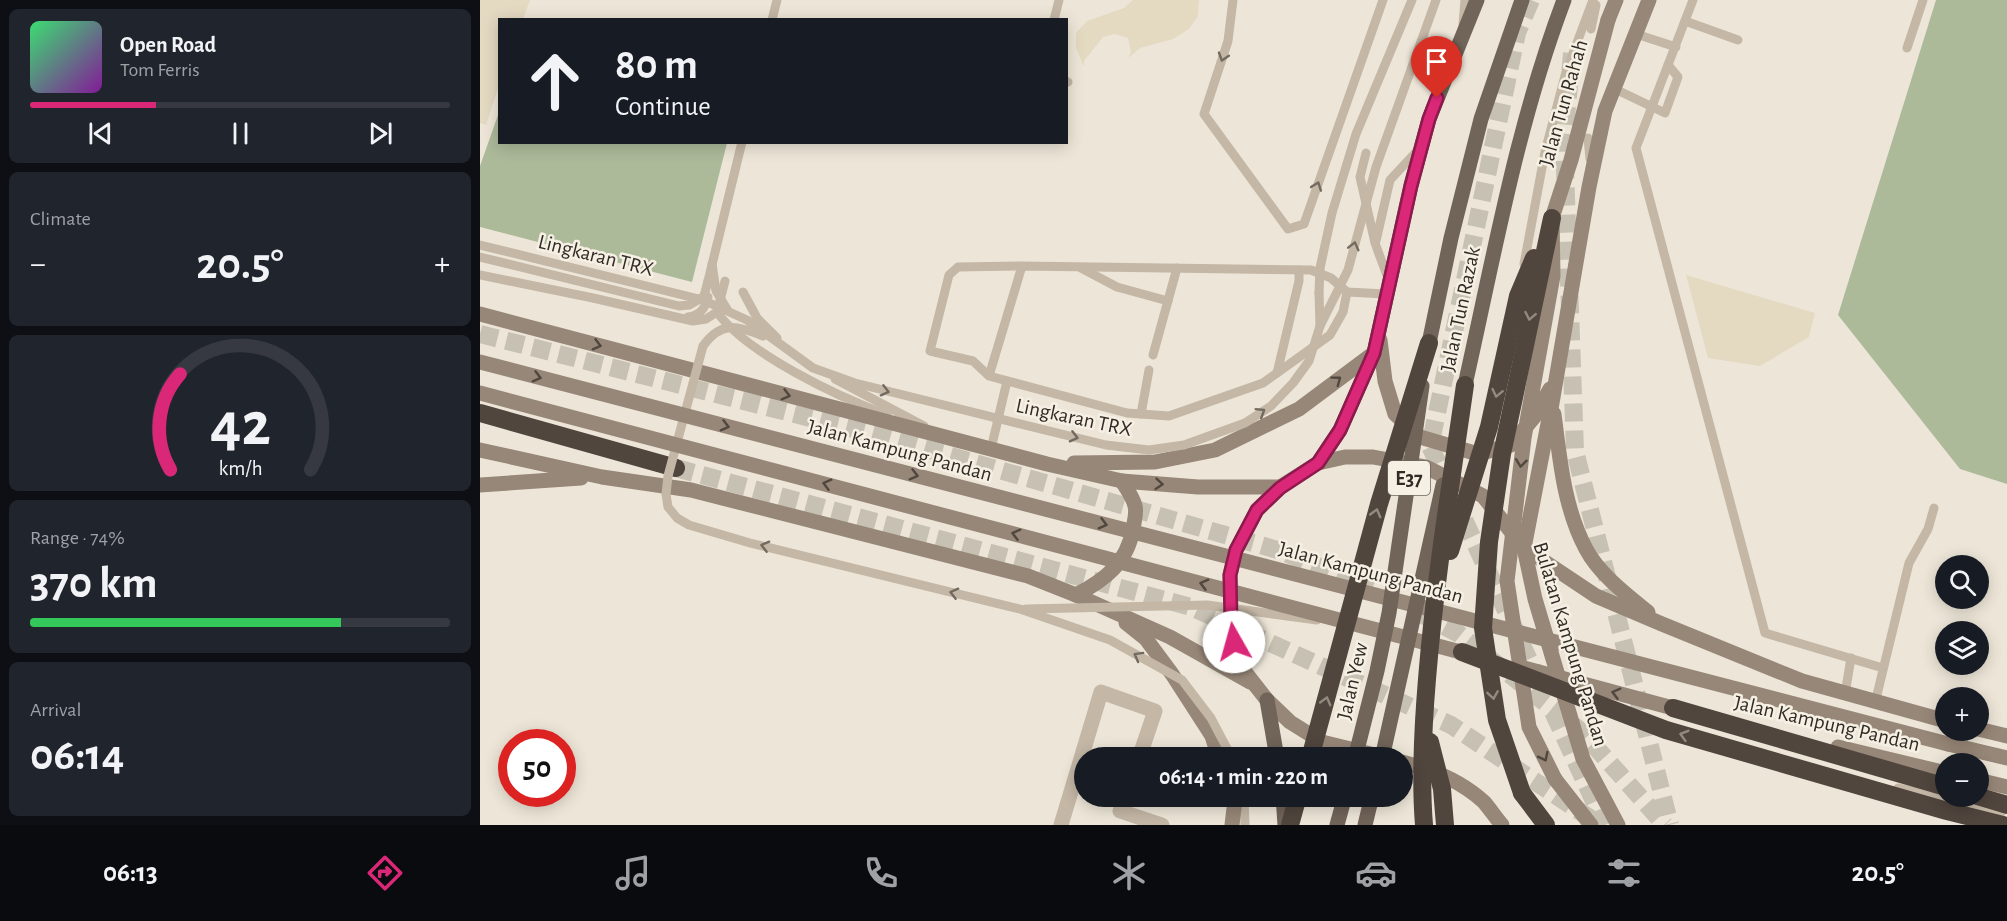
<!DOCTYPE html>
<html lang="en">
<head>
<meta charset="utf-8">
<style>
	body { margin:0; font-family:"Alegreya Sans",sans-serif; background:#20242c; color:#f1f3f6; height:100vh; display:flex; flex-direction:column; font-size:22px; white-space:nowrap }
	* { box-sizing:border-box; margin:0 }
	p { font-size:20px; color:#9ea1a6 }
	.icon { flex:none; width:33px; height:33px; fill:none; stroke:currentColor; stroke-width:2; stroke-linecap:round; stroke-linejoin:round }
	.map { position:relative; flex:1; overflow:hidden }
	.side { display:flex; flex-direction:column; gap:9px; padding:9px; background:#0d0f14; width:480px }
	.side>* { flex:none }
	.top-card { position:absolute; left:18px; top:18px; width:570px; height:126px; border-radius:0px; box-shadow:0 3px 15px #0003; background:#171b24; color:#f1f3f6; overflow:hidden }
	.fabs { position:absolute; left:1455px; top:555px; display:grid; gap:12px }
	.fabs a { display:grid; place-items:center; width:54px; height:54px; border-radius:50%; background:#171b24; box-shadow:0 3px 15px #0003; font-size:30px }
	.speed { position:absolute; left:18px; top:729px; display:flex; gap:12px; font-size:30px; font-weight:700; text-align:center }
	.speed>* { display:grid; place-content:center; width:78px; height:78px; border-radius:50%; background:#171b24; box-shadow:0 3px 15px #0003; line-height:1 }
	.speed .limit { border:9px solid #d22; background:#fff; color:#111 }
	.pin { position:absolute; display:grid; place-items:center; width:51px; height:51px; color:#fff; margin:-62px -26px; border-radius:50% 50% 50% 0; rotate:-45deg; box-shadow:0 0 6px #0007 }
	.pin .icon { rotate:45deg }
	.me { position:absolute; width:66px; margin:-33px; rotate:353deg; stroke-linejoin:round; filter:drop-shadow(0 0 4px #0008) }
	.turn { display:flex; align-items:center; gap:21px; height:126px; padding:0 18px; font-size:27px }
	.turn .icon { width:78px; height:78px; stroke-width:2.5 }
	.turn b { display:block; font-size:42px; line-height:51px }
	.big { font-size:45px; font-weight:700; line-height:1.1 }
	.side .tile { flex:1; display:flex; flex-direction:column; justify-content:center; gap:9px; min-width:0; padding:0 21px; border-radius:9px; background:#20242c }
	.side .dial { align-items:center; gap:0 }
	.dial svg { height:156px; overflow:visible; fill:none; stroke:#363941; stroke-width:7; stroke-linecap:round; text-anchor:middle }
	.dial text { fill:#f1f3f6; stroke:none }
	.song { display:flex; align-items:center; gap:18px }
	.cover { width:72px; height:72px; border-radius:9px; background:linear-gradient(135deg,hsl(140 70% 55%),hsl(290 70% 35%)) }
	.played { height:6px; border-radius:3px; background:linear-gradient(90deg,#db2777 30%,#363941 30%) }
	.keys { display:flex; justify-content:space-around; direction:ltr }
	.heat { display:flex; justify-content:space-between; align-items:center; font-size:33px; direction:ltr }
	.charge { height:9px; border-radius:4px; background:linear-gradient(90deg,#34c759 74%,#363941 0) }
	.trip { position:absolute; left:594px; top:747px; width:339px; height:60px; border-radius:30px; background:#171b24; box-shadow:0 3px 15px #0003; font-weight:700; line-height:60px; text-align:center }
	.tabs { display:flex; height:96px; justify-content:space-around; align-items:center; background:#090b0e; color:#9ea1a6 }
	.tabs .icon { width:42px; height:42px }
	.tabs .on { color:#db2777 }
	.tabs b { font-size:27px; color:#f1f3f6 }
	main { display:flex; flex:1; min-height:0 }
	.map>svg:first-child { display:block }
	.green { fill:#acba9a }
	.plaza { fill:#e4d9c1 }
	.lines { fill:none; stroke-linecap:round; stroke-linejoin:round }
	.highway-tunnel { stroke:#c7c1b4; stroke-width:18; stroke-dasharray:18 9; stroke-linecap:butt }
	.lane { stroke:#c4b7a6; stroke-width:9 }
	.street { stroke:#c4b7a6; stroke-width:15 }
	.secondary { stroke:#978778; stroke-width:15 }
	.primary { stroke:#716458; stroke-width:15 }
	.highway { stroke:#51463e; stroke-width:18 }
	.lane-bridge { stroke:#c4b7a6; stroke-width:9 }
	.secondary-bridge { stroke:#978778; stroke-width:15 }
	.primary-bridge { stroke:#716458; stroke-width:15 }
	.highway-bridge { stroke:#51463e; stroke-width:18 }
	.oneway { stroke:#736a60 }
	.oneway2 { stroke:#938a80 }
	.oneway3 { stroke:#50473f }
	.route-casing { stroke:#8e194d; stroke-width:15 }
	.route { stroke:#db2777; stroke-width:10 }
	.labels { text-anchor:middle; stroke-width:5; stroke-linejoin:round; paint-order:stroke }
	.shield { fill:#f6f0e4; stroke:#6c665f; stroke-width:1.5 }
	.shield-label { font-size:20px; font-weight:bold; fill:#312b26 }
	.street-label { font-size:21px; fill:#312b26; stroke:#f6f0e4 }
</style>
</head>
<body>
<main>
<section class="side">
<div class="tile">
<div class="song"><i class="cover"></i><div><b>Open Road</b><p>Tom Ferris</p></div></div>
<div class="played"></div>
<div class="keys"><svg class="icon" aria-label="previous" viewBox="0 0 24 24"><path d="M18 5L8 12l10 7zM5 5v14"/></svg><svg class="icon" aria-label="pause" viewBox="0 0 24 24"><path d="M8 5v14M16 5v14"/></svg><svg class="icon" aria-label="next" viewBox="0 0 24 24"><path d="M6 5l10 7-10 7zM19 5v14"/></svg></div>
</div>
<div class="tile"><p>Climate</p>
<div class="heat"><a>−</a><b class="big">20.5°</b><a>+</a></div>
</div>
<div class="tile dial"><svg viewBox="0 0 100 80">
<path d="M14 69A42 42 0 1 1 86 69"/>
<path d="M14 69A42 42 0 0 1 19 20" stroke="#db2777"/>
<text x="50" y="56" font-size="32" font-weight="700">42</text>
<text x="50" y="72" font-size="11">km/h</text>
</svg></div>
<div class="tile"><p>Range · 74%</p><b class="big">370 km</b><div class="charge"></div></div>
<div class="tile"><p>Arrival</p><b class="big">06:14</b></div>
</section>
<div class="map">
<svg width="1527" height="825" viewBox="0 0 1527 825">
	<rect width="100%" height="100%" fill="#ede6d8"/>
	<g class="green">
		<path d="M1456,0H1527V484L1480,469L1358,315Z"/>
		<path d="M19,112L20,142L247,143L212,282L0,227V166Z"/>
	</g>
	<g class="plaza">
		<path d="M0,0H50L43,19L20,20L19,86L6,125L0,123Z"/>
		<path d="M653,0H719L718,16L709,29L693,39L660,48L648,58L651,52L648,38L635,34L623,37L604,61V67L596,48V33L607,21L644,8Z"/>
		<path d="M1206,275L1335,313L1329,337L1280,366L1228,358Z"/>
	</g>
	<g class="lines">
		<g class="highway-tunnel">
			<path d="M1051,0L1037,33L950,446L1060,684"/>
			<path d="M1092,53L1084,140L1095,451L1190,825"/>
			<path d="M0,334L405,437L801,551L892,589"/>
			<path d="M196,468L711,607L971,725L1120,825"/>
			<path d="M941,614L979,634L1103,733L1185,825"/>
			<path d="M1073,712L1125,825"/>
		</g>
		<g class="lane">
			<path d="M753,0L748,41L724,114L808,229L824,224L903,0"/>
			<path d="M1213,0L1156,148L1285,633L1403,668"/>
			<path d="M292,20L297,0"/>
			<path d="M1205,21L1258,40"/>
			<path d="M983,24L985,0"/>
			<path d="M1111,29L1116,5"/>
			<path d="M1156,34L1196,47"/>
			<path d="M1427,48L1443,0"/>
			<path d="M586,81L588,82"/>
			<path d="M1135,89L1185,113L1198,77L1188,65"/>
			<path d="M1108,138L1110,159"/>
			<path d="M886,153L880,177L895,243L909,281"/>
			<path d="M896,241L910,180L938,150"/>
			<path d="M0,257L199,306L209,305L223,297"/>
			<path d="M1044,264L1065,152L1086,72L1113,0"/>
			<path d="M601,268L637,287L688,301"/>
			<path d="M840,268L852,213L876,134L932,0"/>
			<path d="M0,275L113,298L213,321L226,319L237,312"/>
			<path d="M228,281L262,142"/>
			<path d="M245,281L237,312C267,354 359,397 407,415"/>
			<path d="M263,292L277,318L297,338"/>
			<path d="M867,292L906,294"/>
			<path d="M839,293L840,326"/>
			<path d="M208,317C221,315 225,308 228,297"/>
			<path d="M673,355L697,268"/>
			<path d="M797,373L819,281V270"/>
			<path d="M509,376L542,266L478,267L469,275L450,351L493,361L509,376L647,413L689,416L783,383L850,335L863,312L867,292L851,278L831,270L542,266"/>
			<path d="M355,379L444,426"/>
			<path d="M661,414L669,370"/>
			<path d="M511,449L527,381"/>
			<path d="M1365,694L1371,658"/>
			<path d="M1395,703L1429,563L1448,529L1454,508"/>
			<path d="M1418,788L1522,812"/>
			<path d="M764,796L765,825"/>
		</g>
		<g class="street">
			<path d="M645,796L640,811L682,825"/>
			<path d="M581,825L621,692L675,711L659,758"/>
		</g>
		<g class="secondary">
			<path d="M1128,20L1136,0"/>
			<path d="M0,314L567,464L642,481L718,487H800"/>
			<path d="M900,340L905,381L915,414L940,437L998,454L1031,445L1055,416L1070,389"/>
			<path d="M1074,414C1080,460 1084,508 1106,549C1119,574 1147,595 1168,612"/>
			<path d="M0,450L122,477L211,490L548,576L596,595L690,637L770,682"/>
			<path d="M594,463L675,462L735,450L819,409L894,353"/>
			<path d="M0,485L101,478"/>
			<path d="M1044,548L1072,403L1109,187L1125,111L1169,0"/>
			<path d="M1044,548L1116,596L1182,624L1322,681L1466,721"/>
			<path d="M596,595C625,580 647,563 653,529C654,522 657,513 655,506C653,497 646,488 642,481"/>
			<path d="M646,623L666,639L692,674L732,736L739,758"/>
			<path d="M1498,729L1527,736"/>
			<path d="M1468,744L1527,758"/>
			<path d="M907,758L842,742L810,722L787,700L765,672L754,642L751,621L750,575L756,550L777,510L800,487L838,463L865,457H893L946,467L1003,496L1044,548L1055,599L1103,759L1138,825"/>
			<path d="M922,762C952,769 981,781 1004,802C1010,809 1016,818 1022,825"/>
			<path d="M1075,779L1111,825"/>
			<path d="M1498,780L1527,787"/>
			<path d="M752,825L755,800L753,796"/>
		</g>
		<g class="primary">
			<path d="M949,343L971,238L1001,119L1042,0"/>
			<path d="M985,385C1014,256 1037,124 1084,0"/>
			<path d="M838,463L860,430L894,353L931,185L949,119L997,0"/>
			<path d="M787,700L797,758"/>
			<path d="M803,796L805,825"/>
			<path d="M857,825L865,796"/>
			<path d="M885,825L892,796"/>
		</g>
		<g class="highway">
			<path d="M0,413L196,468"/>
			<path d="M1042,793L1066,825"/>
			<path d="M1497,796L1527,805"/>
			<path d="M810,825L818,796"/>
		</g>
		<g class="lane-bridge">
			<path d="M574,20L579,0"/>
			<path d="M0,245L223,300L267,320L333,368L375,383L626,445L669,450L704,445L765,423L791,406L813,383L829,361L840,326L868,270L896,167L956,0"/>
			<path d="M232,264L236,291L247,309"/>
			<path d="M839,293L840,268"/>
			<path d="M223,300L228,281"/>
			<path d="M283,336C257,325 241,321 223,346L188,476L186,494L188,507L197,518L209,525L270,543L540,609L630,640L702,680L731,718L752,758"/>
			<path d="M546,609L727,605L837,620"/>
		</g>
		<g class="secondary-bridge">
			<path d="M0,362L1468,744"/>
			<path d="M0,393L992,655"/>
			<path d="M1044,668L1204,711"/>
			<path d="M1358,747L1458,771"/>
			<path d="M1075,779L1049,727L1027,581L1044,438L1073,276L1072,218L1091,160L1128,20"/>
		</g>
		<g class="primary-bridge">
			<path d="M875,758L897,671L909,613L942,386"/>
			<path d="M902,758L963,485"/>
		</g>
		<g class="highway-bridge">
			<path d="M970,551L1009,427L1038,296L1054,258"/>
			<path d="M982,652L1186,730L1467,811L1523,825"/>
			<path d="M1193,708L1466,787"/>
			<path d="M950,742L962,789L965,825"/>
			<path d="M830,758L899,504L949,343"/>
			<path d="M1042,793L1017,720L1003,628L1009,542L1022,454L1072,218"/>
			<path d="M944,825C940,777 943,727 947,679C955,580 971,483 985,385"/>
		</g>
	</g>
	<defs><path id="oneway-chevron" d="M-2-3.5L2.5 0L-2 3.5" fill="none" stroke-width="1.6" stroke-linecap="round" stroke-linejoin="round" transform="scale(1.5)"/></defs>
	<g class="oneway">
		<use href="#oneway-chevron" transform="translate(743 57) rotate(108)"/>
		<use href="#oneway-chevron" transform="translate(837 186) rotate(-70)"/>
		<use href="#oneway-chevron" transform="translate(874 246) rotate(-76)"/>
		<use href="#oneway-chevron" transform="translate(405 391) rotate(14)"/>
		<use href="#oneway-chevron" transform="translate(781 412) rotate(-32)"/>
		<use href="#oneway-chevron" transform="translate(594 437) rotate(14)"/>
		<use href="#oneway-chevron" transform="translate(285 546) rotate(-166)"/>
		<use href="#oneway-chevron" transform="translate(474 593) rotate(-166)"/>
		<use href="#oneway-chevron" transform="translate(658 656) rotate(-151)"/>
	</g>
	<g class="oneway2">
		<use href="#oneway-chevron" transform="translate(1050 316) rotate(101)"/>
		<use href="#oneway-chevron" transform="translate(1017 393) rotate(102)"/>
		<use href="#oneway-chevron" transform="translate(896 513) rotate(-75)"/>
		<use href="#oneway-chevron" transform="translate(1013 695) rotate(81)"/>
		<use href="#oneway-chevron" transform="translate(846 701) rotate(-75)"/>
		<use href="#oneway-chevron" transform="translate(1204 735) rotate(-164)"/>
	</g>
	<g class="oneway3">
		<use href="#oneway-chevron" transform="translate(117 345) rotate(15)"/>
		<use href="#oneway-chevron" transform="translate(57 377) rotate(15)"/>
		<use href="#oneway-chevron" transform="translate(857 380) rotate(-37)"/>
		<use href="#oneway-chevron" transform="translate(306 395) rotate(15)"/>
		<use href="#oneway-chevron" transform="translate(245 426) rotate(15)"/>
		<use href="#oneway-chevron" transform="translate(1041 463) rotate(97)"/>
		<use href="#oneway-chevron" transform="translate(434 475) rotate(15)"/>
		<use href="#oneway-chevron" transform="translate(347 484) rotate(-165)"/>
		<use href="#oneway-chevron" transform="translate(679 484) rotate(5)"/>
		<use href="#oneway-chevron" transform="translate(623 524) rotate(15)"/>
		<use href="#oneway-chevron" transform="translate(536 534) rotate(-165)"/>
		<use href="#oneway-chevron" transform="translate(724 584) rotate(-165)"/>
		<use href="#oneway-chevron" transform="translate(1136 693) rotate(-165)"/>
		<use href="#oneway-chevron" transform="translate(1064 757) rotate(63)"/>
	</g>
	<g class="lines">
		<defs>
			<path id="route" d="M754,642L751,621L750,575L756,550L777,510L800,488L838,463L860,430L894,353L931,186L949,119L957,98"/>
		</defs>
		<use href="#route" class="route-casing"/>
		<use href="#route" class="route"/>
	</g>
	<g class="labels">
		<rect class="shield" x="908" y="461" width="42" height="34" rx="4.5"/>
		<g class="shield-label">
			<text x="929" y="485">E37</text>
		</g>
		<g class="street-label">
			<text transform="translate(1083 103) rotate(-74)" y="7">Jalan Tun Rahah</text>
			<text transform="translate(116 255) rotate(14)" y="7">Lingkaran TRX</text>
			<text transform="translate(980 309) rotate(-78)" y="7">Jalan Tun Razak</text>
			<text transform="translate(594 417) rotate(12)" y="7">Lingkaran TRX</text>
			<text transform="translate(420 450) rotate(15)" y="7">Jalan Kampung Pandan</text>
			<text transform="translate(891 572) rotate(15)" y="7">Jalan Kampung Pandan</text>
			<text transform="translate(1091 644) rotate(73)" y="7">Bulatan Kampung Pandan</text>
			<text transform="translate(872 681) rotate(-77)" y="7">Jalan Yew</text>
			<text transform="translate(1347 723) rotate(13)" y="7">Jalan Kampung Pandan</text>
		</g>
	</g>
</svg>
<div class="fabs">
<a><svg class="icon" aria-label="search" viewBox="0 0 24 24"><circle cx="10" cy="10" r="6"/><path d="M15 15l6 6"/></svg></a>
<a><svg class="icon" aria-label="layers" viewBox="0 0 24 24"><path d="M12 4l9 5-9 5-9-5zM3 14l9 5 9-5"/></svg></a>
<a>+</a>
<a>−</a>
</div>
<div class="speed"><div class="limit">50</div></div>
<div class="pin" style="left:957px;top:98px;background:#d93025"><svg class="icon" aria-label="arrive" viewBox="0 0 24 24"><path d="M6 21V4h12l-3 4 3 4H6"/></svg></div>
<svg class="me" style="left:754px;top:642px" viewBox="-20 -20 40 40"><circle r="19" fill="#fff"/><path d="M0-13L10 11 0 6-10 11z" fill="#db2777"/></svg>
<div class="trip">06:14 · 1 min · 220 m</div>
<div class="top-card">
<div class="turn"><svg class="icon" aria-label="ahead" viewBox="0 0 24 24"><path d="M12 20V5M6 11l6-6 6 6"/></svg><div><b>80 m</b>Continue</div></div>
</div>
</div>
</main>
<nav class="tabs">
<b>06:13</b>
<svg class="icon on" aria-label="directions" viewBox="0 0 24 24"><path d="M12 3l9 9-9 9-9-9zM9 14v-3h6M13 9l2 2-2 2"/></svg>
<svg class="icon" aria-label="music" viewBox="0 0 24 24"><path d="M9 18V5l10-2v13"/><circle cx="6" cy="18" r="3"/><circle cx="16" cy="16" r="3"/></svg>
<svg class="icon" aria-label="phone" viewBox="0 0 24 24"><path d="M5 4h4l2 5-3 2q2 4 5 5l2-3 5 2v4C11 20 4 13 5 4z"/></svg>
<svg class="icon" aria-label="climate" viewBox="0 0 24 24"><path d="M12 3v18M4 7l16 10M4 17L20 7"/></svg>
<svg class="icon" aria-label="car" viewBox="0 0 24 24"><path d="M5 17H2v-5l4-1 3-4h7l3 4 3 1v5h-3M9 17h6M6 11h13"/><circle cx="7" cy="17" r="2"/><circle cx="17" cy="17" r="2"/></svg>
<svg class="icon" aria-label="filters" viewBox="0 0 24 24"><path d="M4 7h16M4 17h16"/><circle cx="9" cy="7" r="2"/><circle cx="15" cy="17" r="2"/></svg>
<b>20.5°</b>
</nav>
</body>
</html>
